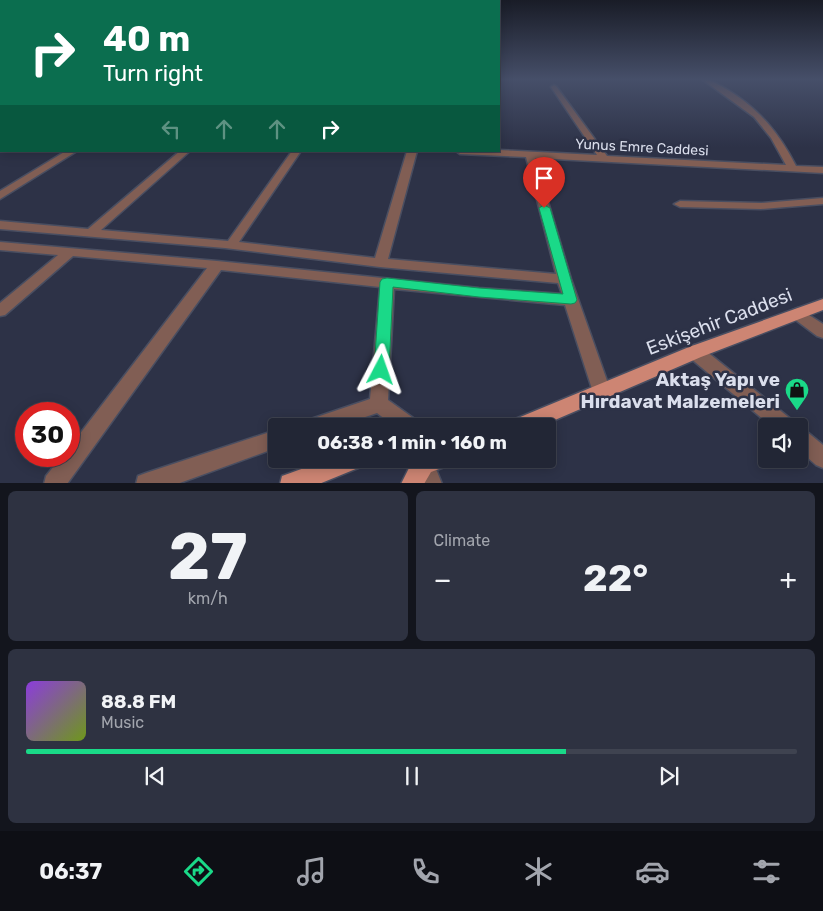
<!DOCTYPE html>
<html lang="en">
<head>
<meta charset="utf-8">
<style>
	body { margin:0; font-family:Rubik,sans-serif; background:#2e3241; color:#f1f3f6; height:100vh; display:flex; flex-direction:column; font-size:19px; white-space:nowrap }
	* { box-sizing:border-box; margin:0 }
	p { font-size:16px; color:#a2a5ad }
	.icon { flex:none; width:28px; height:28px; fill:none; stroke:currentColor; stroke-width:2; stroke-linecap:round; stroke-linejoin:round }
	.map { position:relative; height:483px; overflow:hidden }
	.panel { display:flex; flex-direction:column; gap:8px; padding:8px; background:#13151d; flex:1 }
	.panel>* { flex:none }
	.hud { position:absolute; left:0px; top:0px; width:500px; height:152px; box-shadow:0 2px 12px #0003,0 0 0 1px #3f4350; background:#0b6e4f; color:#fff; overflow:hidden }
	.buttons { position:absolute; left:758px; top:418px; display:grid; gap:10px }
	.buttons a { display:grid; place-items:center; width:50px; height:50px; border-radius:5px; background:#222635; box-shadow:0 2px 12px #0003,0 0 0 1px #3f4350; font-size:25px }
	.speed { position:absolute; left:15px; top:402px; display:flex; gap:10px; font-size:25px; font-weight:700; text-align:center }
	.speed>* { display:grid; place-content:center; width:65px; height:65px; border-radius:50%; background:#222635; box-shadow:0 2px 12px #0003,0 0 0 1px #3f4350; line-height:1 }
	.speed .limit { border:8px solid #d22; background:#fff; color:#111 }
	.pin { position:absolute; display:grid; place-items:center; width:42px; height:42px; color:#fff; margin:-51px -21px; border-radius:50% 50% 50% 0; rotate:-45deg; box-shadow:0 0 5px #0007 }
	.pin .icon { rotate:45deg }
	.me { position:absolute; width:55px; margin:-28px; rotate:4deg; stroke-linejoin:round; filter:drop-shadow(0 0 4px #0008) }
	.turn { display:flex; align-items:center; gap:18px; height:105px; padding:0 20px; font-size:22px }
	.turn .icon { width:65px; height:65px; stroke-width:2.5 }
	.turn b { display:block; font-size:35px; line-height:42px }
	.lanes { display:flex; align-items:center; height:48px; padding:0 20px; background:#0003; justify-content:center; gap:25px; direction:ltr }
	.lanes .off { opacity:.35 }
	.big { font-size:38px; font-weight:700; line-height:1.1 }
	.panel .card { flex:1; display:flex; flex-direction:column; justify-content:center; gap:8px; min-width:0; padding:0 18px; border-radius:8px; background:#2e3241 }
	.panel .dial { align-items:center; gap:0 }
	.dial b { font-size:65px; line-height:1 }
	.song { display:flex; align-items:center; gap:15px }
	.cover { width:60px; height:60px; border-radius:8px; background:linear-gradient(135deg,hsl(270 70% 55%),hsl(80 70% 35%)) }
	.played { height:5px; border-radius:2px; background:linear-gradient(90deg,#1ad988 70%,#3f4350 70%) }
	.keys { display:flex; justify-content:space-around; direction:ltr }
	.heat { display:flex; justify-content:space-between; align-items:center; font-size:28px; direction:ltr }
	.panel .tiles { flex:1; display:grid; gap:8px; grid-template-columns:1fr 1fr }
	.card:last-child { grid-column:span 2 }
	.trip { position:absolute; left:268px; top:418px; width:288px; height:50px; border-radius:5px; background:#222635; box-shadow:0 2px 12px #0003,0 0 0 1px #3f4350; font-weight:700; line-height:50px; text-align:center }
	.tabs { display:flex; height:80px; justify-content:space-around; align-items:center; background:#0e0f15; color:#a2a5ad }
	.tabs .icon { width:35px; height:35px }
	.tabs .current { color:#1ad988 }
	.tabs b { font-size:22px; color:#f1f3f6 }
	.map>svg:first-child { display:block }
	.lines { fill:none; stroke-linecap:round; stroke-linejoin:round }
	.minor-casing { stroke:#494e61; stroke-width:3 }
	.major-casing { stroke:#494e61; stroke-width:3 }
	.minor { fill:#815e54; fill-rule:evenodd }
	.major { fill:#cd8573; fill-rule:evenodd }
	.route { fill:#1ad988; stroke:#118d58 }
	.labels { text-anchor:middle; stroke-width:5; stroke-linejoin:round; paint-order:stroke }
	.far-street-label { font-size:14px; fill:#dadeec; stroke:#2d3247 }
	.near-street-label { font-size:19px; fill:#dadeec; stroke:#2d3247 }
	.near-poi-label { font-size:19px; font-weight:bold; fill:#dadeec; stroke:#2d3247; text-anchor:end }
</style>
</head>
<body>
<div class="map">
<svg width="823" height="484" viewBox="0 0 823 484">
	<rect width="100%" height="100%" fill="#2d3247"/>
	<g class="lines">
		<defs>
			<g id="minor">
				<path d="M703,80C713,80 719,85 728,90C759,109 779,133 796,166L823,167V173L535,158L571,279L611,392L608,398L602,400L596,398L593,392L565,305L394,289L388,400L416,420L418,426H394L377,413L339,426H306L308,420L370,399L380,287L221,270L67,484H44L46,476L62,456H69V448L207,268L73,256L5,315L0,316V303L58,255L0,250V242L217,261L479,288L562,294L558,283L380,267L225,248L0,229V221L88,229L180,151H190L101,230L228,241L292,151H301L239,242L375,258L407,151H417L388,259L556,274L526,157L460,154L456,151L499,150L597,155L551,87L554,85L556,86L607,156L786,165L771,138L754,117Z"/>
				<path d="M0,129L1,130V135H0Z"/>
				<path d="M66,151H77L0,199V191Z"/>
				<path d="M823,198V204L761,209L680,207L674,204L680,201L761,203Z"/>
				<path d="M798,308L823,324V338L817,336L793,318L790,314L793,310Z"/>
				<path d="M695,345L701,347L792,420L794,426H771L689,357L687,352L689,347Z"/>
				<path d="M799,429L806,431L823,445V468L816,465L799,450Z"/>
				<path d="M276,430V448L177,484H136L138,476L146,473Z"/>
				<path d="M416,459H432L442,484H421L414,465Z"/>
			</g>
			<g id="major">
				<path d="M823,299V310L701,357L541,426H510L513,420L689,347Z"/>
				<path d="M329,459H366L363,466L319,484H280L282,476Z"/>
				<path d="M402,459H450L447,466L431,472L424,484H401L409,468L405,466Z"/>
			</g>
		</defs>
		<use href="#minor" class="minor-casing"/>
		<use href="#major" class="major-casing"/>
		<use href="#minor" class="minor"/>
		<use href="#major" class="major"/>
	</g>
	<linearGradient id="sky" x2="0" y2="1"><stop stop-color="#191c27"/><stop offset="0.54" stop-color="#464f69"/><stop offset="1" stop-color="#464f69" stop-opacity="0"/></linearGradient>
	<rect width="823" height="147" fill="url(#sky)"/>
	<path class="route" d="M544,205L550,208L577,300L575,303L571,304L479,297L393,287L389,370L387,374L381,376L376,374L374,370L380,282L382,279L387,278L479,288L563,294L539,208Z"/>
	<defs>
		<symbol id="shop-pin" viewBox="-11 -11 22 30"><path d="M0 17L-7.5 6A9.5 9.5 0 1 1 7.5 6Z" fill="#1ad988" stroke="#2d3247"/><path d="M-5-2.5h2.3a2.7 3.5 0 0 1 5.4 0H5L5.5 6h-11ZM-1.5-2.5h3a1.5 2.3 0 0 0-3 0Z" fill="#111"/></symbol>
	</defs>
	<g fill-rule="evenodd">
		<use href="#shop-pin" x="783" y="376" width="28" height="38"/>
	</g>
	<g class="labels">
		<g class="far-street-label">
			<text transform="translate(642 147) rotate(3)" y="5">Yunus Emre Caddesi</text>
		</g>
		<g class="near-street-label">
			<text transform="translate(719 321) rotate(-21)" y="7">Eskişehir Caddesi</text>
		</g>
		<g class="near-poi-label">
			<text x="780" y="386">Aktaş Yapı ve<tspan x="780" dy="22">Hırdavat Malzemeleri</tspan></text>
		</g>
	</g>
</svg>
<div class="buttons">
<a><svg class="icon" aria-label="sound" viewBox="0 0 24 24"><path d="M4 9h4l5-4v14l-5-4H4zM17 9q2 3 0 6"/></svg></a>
</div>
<div class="speed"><div class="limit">30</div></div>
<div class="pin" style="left:544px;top:208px;background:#d93025"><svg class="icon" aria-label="arrive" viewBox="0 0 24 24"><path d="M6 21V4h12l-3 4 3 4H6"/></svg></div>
<svg class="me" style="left:381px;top:370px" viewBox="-20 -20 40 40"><path d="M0-17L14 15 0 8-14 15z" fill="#1ad988" stroke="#fff" stroke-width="4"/></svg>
<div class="trip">06:38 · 1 min · 160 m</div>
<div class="hud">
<div class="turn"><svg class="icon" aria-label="right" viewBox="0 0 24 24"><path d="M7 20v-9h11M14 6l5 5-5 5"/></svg><div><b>40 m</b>Turn right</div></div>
<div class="lanes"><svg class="icon off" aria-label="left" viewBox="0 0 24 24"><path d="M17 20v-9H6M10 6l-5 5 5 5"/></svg><svg class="icon off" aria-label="ahead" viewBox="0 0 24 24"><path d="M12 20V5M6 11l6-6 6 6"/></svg><svg class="icon off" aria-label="ahead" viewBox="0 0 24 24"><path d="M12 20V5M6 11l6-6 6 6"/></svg><svg class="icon" aria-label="right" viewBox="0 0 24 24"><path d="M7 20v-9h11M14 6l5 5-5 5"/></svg></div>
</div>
</div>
<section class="panel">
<div class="tiles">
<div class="card dial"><b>27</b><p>km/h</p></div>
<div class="card"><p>Climate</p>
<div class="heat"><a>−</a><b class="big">22°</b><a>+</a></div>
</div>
<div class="card">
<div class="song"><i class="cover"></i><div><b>88.8 FM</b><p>Music</p></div></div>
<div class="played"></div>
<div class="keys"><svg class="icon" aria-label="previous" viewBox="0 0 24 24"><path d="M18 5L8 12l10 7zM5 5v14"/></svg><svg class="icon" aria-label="pause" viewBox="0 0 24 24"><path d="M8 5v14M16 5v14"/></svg><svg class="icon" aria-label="next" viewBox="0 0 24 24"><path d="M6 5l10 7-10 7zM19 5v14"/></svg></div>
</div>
</div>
</section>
<nav class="tabs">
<b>06:37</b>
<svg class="icon current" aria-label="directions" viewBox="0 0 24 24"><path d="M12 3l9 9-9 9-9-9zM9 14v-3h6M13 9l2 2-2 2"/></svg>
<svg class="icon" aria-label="music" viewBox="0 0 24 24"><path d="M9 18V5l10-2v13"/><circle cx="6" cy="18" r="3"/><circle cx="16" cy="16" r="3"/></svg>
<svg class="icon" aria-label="phone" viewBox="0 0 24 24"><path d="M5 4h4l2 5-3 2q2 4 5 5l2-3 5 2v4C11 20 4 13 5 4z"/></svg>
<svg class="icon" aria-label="climate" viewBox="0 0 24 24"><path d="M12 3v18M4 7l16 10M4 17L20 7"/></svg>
<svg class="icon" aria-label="car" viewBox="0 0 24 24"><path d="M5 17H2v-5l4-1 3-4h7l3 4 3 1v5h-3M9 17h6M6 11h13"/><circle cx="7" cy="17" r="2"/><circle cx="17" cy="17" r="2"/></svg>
<svg class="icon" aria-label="filters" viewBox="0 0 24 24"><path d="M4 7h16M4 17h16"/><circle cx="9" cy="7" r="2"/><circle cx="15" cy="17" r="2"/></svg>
</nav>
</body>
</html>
